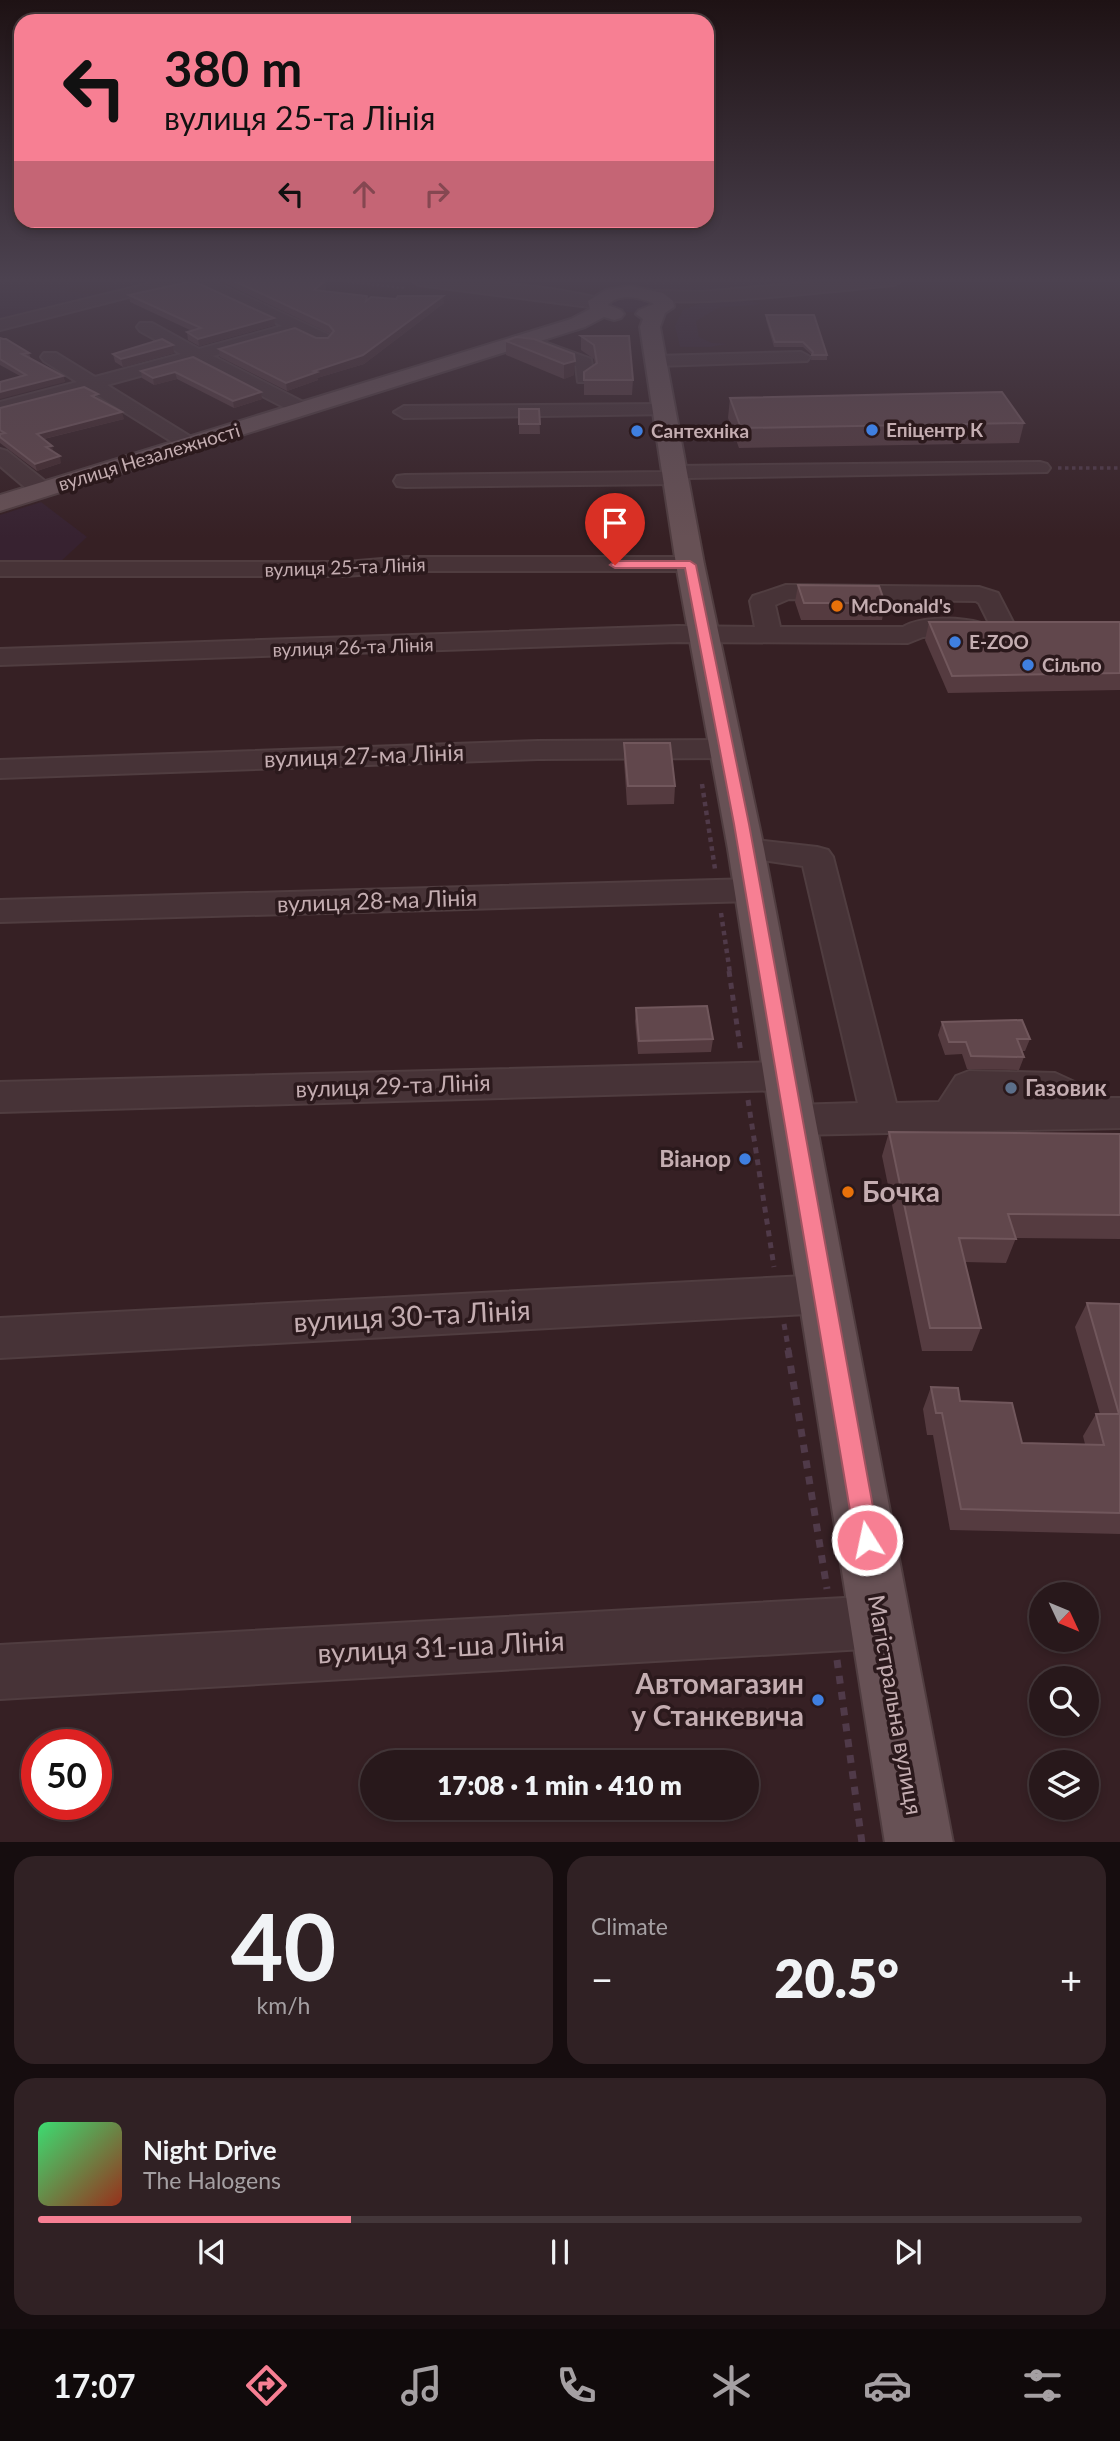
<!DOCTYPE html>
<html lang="en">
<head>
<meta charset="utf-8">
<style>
	body { margin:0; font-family:Lato,sans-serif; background:#302124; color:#f1f3f6; height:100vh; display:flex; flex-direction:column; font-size:26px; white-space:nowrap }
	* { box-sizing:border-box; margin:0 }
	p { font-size:23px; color:#a5a0a3 }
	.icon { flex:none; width:38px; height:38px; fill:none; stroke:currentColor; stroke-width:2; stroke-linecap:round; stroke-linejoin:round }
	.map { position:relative; height:1842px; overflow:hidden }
	.drawer { display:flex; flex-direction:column; gap:14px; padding:14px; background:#160d0f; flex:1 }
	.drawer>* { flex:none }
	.top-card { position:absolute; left:14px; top:14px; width:700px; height:214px; border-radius:21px; box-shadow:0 4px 10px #0003,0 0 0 2px #44373a; background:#f77f93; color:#111; overflow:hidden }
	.needle { width:46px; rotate:134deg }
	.tools { position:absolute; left:1029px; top:1582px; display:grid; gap:14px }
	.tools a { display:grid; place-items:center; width:70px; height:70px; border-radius:50%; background:#28181b; box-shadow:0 4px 10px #0003,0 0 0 2px #44373a; font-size:35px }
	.speed { position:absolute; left:21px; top:1729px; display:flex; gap:14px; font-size:35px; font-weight:700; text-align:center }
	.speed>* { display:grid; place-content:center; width:91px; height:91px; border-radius:50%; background:#28181b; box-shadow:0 4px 10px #0003,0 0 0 2px #44373a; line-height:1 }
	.speed .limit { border:10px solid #d22; background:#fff; color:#111 }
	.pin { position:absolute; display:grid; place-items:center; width:60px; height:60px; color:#fff; margin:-72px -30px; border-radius:50% 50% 50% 0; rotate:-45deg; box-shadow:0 0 7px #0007 }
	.pin .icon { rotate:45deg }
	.me { position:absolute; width:77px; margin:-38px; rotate:350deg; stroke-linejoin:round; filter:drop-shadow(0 0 5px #0008) }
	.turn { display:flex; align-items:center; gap:24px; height:147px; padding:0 35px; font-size:32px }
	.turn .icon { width:91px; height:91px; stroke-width:2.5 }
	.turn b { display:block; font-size:49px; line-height:60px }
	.lanes { display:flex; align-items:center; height:66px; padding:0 35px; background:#0003; justify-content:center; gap:35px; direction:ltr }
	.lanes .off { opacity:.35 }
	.big { font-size:52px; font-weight:800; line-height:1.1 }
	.drawer .tile { flex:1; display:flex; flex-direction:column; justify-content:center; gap:10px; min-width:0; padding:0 24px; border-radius:21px; background:#302124 }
	.drawer .dial { align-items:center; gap:0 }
	.dial b { font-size:91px; line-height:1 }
	.song { display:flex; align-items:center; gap:21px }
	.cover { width:84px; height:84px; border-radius:10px; background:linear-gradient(135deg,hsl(140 70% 55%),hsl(10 70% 35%)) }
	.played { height:7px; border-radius:4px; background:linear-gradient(90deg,#f77f93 30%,#44373a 30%) }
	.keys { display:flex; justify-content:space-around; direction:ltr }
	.heat { display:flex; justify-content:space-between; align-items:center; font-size:38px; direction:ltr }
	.drawer .tiles { flex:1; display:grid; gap:14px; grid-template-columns:1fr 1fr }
	.tile:last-child { grid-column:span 2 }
	.trip { position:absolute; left:360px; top:1750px; width:399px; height:70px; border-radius:35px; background:#28181b; box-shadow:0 4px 10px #0003,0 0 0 2px #44373a; font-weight:800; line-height:70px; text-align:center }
	.tabs { display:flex; height:112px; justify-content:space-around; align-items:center; background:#100a0b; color:#a5a0a3 }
	.tabs .icon { width:49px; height:49px }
	.tabs .selected { color:#f77f93 }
	.tabs b { font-size:32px; color:#f1f3f6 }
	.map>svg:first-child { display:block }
	.green { fill:#372230 }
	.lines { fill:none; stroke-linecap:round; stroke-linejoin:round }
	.minor-casing { stroke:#503d40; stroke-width:4 }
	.major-casing { stroke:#503d40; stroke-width:4 }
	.path-far4 { stroke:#503a49; stroke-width:2.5; stroke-dasharray:2.5 2.5; stroke-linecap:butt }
	.path-far3 { stroke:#503a49; stroke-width:3.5; stroke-dasharray:3.5 3.5; stroke-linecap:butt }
	.path-far2 { stroke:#503a49; stroke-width:4.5; stroke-dasharray:4.5 4.5; stroke-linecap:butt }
	.path-far1 { stroke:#503a49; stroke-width:5; stroke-dasharray:6 6; stroke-linecap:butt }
	.path { stroke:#503a49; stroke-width:7; stroke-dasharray:8 8; stroke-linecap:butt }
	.minor { fill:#473337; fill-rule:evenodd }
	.major { fill:#675155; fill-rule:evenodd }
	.wall { fill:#553b40 }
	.shaded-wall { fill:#442b2f }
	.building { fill:#61474c; stroke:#71575c; stroke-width:2 }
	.route { fill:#f77f93; stroke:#a15360; stroke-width:2 }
	.shop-dot { fill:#3f7fe0; stroke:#2b191c; stroke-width:2.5 }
	.food-dot { fill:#e8710a; stroke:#2b191c; stroke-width:2.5 }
	.service-dot { fill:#5c6f8a; stroke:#2b191c; stroke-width:2.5 }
	.labels { text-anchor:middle; stroke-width:7; stroke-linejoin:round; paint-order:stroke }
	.far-poi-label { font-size:19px; font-weight:bold; fill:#c4adb1; stroke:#2b191c; text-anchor:start }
	.far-street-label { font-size:19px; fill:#c4adb1; stroke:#2b191c }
	.street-label { font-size:23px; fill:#c4adb1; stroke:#2b191c }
	.poi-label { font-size:23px; font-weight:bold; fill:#c4adb1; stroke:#2b191c; text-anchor:start }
	.near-poi-label { font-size:28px; font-weight:bold; fill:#c4adb1; stroke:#2b191c; text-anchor:start }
	.near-street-label { font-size:28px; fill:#c4adb1; stroke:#2b191c }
</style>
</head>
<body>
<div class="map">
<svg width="1120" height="1843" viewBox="0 0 1120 1843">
	<rect width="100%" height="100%" fill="#362024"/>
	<g class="green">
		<path d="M0,280H51L78,284L66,291L100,295L115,288L105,286L116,280H176L0,322Z"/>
		<path d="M644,280H678L699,286L770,280H838L678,294L656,292L643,284Z"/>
		<path d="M634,296L656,302C643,315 623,315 608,304L614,298Z"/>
		<path d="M744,300L762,304L718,308L696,321L699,337L712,343L727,344L710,347H680L675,326L683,310L704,302Z"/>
		<path d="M41,502L87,537L58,564L0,565V515Z"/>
	</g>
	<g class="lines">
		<defs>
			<g id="minor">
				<path d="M164,280H211L329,335L332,339L329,343H317L296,333L213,356L309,405L312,409L309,413H295L195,361L107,385L196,440L199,444L196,448H182L89,390L0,414V402L77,382L44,361L41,357L44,353H56L95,377L181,354L140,331L137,327L140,323H152L199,349L282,326L191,281L0,330V320Z"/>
				<path d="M411,280C474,280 541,284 603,299L605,303L597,308L419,285Z"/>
				<path d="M839,280H902L894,285C860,288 660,312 645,296L653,291L702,292Z"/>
				<path d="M533,338L591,359L594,378L592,382H578L576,366L527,347L524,343L527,339Z"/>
				<path d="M801,352L810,357L807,361L656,366L647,361L656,356Z"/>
				<path d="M664,404L674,410L671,414L404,418L394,412L404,406Z"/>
				<path d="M0,449L7,451L50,485L53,490L50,495H34L0,466Z"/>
				<path d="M1040,462L1047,464L1050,468L1047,472L687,478L685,483L677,484L405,487L397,486L394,481L397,476L405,475L666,472L669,468L676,466Z"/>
				<path d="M406,557H690L698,559L702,564L698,569L690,571H406L346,576H0V562H346Z"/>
				<path d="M786,585L979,587L998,593L1016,628L1012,633L1003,636L994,633L979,603L976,601L789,599L775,605L780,627H903C921,616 960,617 981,623L985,628L981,633L923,637L908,643L677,642L0,665V649L677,626L755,627L750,601L753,596Z"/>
				<path d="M728,740L738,743L742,749L738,755L728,758L538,759L0,778V760L538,741Z"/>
				<path d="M746,839L817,847L828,850L833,857L896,1103L939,1102L956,1076L969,1071L1055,1073L1109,1098H1120V1128L794,1135L780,1131L775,1120L780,1109L794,1105L858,1103L803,866L735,856L730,849L735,842Z"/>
				<path d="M753,879L764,882L769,890L764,898L753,901L0,922V900Z"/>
				<path d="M786,1062L799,1066L805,1076L799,1086L786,1090L0,1112V1082Z"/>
				<path d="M824,1275L839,1280L846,1294L839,1308L824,1313L0,1358V1318Z"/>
				<path d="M881,1596L899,1604L907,1622L899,1640L881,1648L0,1699V1645Z"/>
			</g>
			<path id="major" d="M630,286L663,293L673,301L674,307L665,313L660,327L704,564L764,849L953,1843H885L728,849L676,564L640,327L643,319L636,314L639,310L654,304C640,297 618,293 608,305L621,310L624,314L621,318L614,320L604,317L585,327L0,511V495L571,319L590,309L588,301L606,290Z"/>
		</defs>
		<use href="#minor" class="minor-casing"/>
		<use href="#major" class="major-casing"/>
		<path class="path-far4" d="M332,280L404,288"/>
		<path class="path-far3" d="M1058,468H1120"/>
		<g class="path-far2">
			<path d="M702,784L715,869"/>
			<path d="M721,913L730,973"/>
		</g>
		<g class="path-far1">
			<path d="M729,971L741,1053"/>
			<path d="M748,1100L774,1267"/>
			<path d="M784,1324L789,1352"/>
		</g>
		<g class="path">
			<path d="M788,1350L827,1589"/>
			<path d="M837,1660L862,1843"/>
		</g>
		<use href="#minor" class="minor"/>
		<use href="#major" class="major"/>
	</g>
	<g class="wall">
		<path d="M221,280H314L325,281L326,289L323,291L367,300L444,303L364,364L317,378L318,380L287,391L220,357L219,349L316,338H328L331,334L222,282Z"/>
		<path d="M129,295L275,325L199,346L188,340L187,332L192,331L130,302Z"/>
		<path d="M766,315L827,355V360H811L812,355L803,347H774L766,320Z"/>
		<path d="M581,336H629L633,380L632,395H584V372L595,365L594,359L581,350Z"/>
		<path d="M0,338L29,353L31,359L63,376L65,382L20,376L0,365Z"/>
		<path d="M506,341L574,354V375L564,379L506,355Z"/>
		<path d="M173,345L174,353L123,367L115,362L113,354Z"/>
		<path d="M193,357L262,399L234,408L177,379L154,385L142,378L141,371Z"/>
		<path d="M730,398L1024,423L1019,443L739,448L728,418Z"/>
		<path d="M100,400L124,419L44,439L61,463L37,471L0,443V408Z"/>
		<path d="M519,409H539L540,434H519Z"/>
		<path d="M798,585L885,603L882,620H801L795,602Z"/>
		<path d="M929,622H1120V690L948,693L925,640Z"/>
		<path d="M624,743L675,786L674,804L627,805L624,761Z"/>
		<path d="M636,1008L713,1039L711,1052L638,1054L635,1021Z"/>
		<path d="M942,1022L1030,1039L1025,1051H1022L1024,1057L1019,1070L967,1069L962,1054L945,1055L938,1035Z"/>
		<path d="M889,1132L1120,1134V1239L1016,1238L1006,1263L965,1262L981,1328L972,1351H922L882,1156Z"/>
		<path d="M1087,1303L1120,1304V1534L950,1530L933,1435H927L923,1409L931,1387L960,1401L1022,1443L1085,1444L1083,1436L1096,1414H1100L1075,1327Z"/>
	</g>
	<g class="shaded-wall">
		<path d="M325,281L326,289L314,298V290Z"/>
		<path d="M443,296L444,303L364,364L317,378L318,380L287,391L286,383L314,371Z"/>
		<path d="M274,318L275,325L199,346L198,339Z"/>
		<path d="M173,345L174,353L123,367L121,359Z"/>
		<path d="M575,361L574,375L564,379V364Z"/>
		<path d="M175,372L177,379L154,385L153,378Z"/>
		<path d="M63,376L65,382L0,399V392Z"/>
		<path d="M261,392L262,399L234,408L233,401Z"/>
		<path d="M122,412L124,419L39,440L37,434Z"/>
		<path d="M52,446L54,453L46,447Z"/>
		<path d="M60,456L61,463L37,471L35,464Z"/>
	</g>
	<g class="building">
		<path d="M232,280H314L325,281L314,290L367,296L366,301L371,297L396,299L398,296H443L363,355L314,371L317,372L286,383L219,349L295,328L316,338H328L334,331L329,325Z"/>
		<path d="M193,281L274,318L198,339L187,332L201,328L129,295Z"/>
		<path d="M766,315H814L827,355H812L813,352L803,342H775Z"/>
		<path d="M581,336H629L633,380H584V372L597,363L594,345Z"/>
		<path d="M516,337L534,339L574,354L575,361L564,364L506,341Z"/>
		<path d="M0,338L3,339H6L29,353L22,354L63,376L0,392V382L26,375L0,359Z"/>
		<path d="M162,339L173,345L121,359L113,354Z"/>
		<path d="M193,357L261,392L233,401L175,372L153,378L141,371Z"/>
		<path d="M84,387L98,394L92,396L122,412L37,434L52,446L46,447L60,456L35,464L0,437V434L5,433L0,430V408Z"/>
		<path d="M1002,392L1024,423L741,428L730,398Z"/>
		<path d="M519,409H539L540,424H519Z"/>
		<path d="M798,585L879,586L885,603H804Z"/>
		<path d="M929,622H1120V673L952,676Z"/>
		<path d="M624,743H670L675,786H628Z"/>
		<path d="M707,1006L713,1039L639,1041L636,1008Z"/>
		<path d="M1022,1020L1030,1039H1017L1024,1057L971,1056L966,1042H949L942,1022Z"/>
		<path d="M889,1132L1120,1134V1215L1008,1214L1016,1239L959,1238L981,1328H930Z"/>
		<path d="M1087,1303L1120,1304V1513L961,1509L942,1413H936L931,1387L958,1388L960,1401L1012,1403L1022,1443L1104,1445L1096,1414H1119Z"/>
	</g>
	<linearGradient id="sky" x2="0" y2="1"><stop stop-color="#1e1214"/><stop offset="0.52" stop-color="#4c4250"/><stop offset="1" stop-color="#4c4250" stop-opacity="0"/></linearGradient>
	<rect width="1120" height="538" fill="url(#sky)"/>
	<path class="route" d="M690,561L696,565L749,824L879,1540L875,1548L867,1552L858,1548L855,1540L734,824L685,568H615L610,565L615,561Z"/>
	<g class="shop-dot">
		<circle cx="872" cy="430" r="7"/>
		<circle cx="637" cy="431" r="7"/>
		<circle cx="955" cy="642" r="7"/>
		<circle cx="1028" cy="665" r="7"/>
		<circle cx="745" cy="1159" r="7"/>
		<circle cx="818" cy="1700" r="7"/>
	</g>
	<g class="food-dot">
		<circle cx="837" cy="606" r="7"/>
		<circle cx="848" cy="1192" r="7"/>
	</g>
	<circle class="service-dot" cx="1011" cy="1088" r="7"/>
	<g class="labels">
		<g class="far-poi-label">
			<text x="886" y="437">Епіцентр К</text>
			<text x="651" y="438">Сантехніка</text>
			<text x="851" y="613">McDonald's</text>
			<text x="969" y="649">E-ZOO</text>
			<text x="1042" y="672">Сільпо</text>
		</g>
		<g class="far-street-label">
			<text transform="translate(149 457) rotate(-17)" y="7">вулиця Незалежності</text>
			<text transform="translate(345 567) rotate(-2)" y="7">вулиця 25-та Лінія</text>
			<text transform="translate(353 647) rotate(-2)" y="7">вулиця 26-та Лінія</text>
		</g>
		<g class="street-label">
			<text transform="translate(364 756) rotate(-2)" y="8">вулиця 27-ма Лінія</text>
			<text transform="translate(377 901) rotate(-2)" y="8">вулиця 28-ма Лінія</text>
			<text transform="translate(393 1086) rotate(-2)" y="8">вулиця 29-та Лінія</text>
			<text transform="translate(895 1705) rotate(80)" y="8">Магістральна вулиця</text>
		</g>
		<g class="poi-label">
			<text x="1025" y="1096">Газовик</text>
			<text x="731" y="1167" text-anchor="end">Віанор</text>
		</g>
		<g class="near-poi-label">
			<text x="862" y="1202">Бочка</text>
			<text x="804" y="1694" text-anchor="end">Автомагазин<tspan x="804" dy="32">у Станкевича</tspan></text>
		</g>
		<g class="near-street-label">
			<text transform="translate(412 1316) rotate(-3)" y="10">вулиця 30-та Лінія</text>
			<text transform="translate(441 1647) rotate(-3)" y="10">вулиця 31-ша Лінія</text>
		</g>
	</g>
</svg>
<div class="tools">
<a><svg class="needle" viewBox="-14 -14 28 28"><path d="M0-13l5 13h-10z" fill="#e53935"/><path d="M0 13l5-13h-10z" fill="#a5a0a3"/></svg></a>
<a><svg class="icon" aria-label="search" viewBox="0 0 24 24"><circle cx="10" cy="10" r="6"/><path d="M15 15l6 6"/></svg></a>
<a><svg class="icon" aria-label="layers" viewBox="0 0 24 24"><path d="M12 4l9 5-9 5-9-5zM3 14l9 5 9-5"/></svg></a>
</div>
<div class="speed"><div class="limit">50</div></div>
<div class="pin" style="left:615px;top:565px;background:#d93025"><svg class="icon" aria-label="arrive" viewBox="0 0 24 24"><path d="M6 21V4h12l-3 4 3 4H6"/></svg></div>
<svg class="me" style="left:867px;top:1540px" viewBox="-20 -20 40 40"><circle r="17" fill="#f77f93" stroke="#fff" stroke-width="3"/><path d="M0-11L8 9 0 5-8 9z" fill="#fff"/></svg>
<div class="trip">17:08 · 1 min · 410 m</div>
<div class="top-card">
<div class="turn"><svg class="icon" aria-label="left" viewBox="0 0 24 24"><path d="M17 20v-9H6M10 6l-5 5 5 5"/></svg><div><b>380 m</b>вулиця 25-та Лінія</div></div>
<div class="lanes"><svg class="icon" aria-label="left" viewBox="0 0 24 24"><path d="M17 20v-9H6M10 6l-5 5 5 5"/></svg><svg class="icon off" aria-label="ahead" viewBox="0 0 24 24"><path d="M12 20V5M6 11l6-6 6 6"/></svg><svg class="icon off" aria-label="right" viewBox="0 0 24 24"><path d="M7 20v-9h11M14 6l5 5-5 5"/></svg></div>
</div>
</div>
<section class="drawer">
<div class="tiles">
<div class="tile dial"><b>40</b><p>km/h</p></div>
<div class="tile"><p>Climate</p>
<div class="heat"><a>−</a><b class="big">20.5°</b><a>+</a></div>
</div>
<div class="tile">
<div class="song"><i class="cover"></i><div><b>Night Drive</b><p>The Halogens</p></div></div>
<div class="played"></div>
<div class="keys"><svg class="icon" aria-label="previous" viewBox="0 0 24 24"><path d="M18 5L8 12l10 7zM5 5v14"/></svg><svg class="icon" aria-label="pause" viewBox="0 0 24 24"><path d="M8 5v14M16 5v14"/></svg><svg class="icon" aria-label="next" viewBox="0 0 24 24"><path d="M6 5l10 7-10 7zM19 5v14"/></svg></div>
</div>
</div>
</section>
<nav class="tabs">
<b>17:07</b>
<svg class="icon selected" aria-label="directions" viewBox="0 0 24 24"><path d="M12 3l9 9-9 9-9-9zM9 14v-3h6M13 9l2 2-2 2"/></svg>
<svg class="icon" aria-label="music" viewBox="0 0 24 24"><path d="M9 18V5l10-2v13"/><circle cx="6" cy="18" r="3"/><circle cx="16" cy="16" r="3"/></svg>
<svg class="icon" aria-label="phone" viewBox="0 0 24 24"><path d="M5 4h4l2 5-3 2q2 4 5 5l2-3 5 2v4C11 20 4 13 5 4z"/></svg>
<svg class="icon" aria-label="climate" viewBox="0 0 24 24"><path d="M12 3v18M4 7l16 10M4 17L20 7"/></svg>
<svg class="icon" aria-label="car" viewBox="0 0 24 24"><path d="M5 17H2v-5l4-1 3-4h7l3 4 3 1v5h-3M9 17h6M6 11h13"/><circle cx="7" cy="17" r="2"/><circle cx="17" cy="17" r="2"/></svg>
<svg class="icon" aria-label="filters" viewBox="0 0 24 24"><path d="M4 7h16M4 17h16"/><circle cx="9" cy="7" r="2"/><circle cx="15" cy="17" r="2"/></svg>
</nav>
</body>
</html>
